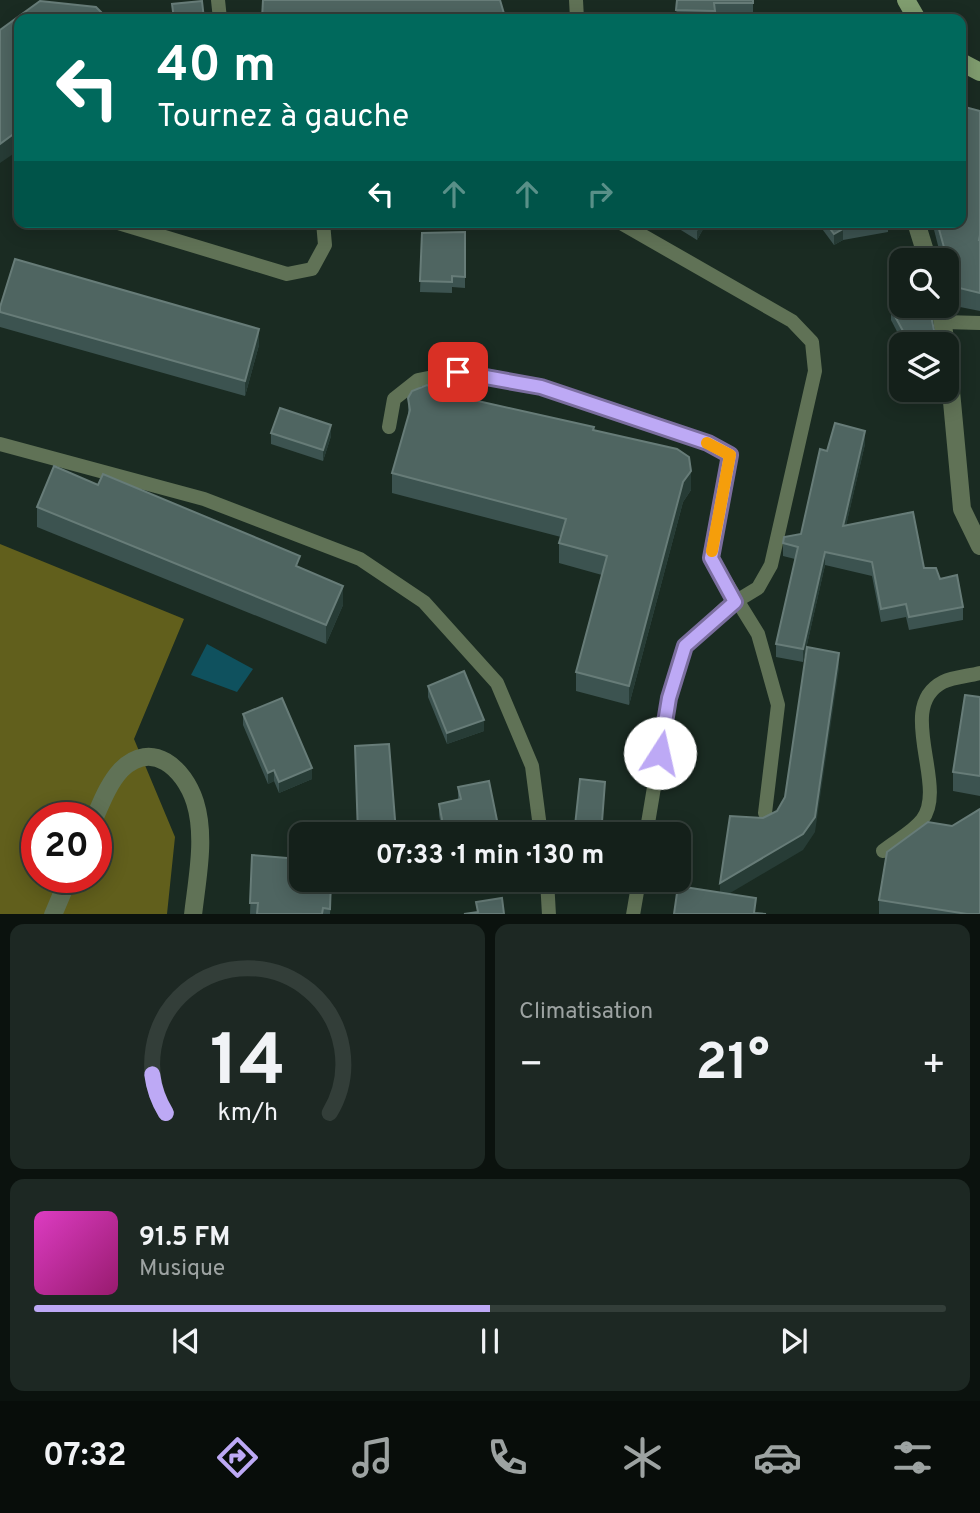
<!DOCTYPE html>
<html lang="fr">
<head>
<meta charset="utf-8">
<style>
	body { margin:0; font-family:Overpass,sans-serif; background:#1d2823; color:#f1f3f6; height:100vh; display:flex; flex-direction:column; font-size:26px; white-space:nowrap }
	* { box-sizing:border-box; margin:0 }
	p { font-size:23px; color:#9da3a2 }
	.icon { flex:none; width:38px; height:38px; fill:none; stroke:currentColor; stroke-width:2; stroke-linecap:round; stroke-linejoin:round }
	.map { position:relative; height:914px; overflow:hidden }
	.details { display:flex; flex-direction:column; gap:10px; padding:10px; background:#0b120e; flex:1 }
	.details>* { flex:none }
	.hud { position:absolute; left:14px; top:14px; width:952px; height:214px; border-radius:14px; box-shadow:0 4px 18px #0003,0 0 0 2px #333e39; background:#00695c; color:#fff; overflow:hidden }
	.fabs { position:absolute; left:889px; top:248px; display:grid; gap:14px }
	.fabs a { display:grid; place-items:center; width:70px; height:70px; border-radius:14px; background:#14201a; box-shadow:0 4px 18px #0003,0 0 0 2px #333e39; font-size:35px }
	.speed { position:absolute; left:21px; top:802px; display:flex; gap:14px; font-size:35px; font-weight:700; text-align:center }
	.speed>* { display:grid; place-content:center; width:91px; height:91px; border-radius:50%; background:#14201a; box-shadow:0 4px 18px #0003,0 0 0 2px #333e39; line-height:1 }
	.speed .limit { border:10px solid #d22; background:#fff; color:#111 }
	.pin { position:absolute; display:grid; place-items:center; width:60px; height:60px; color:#fff; margin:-30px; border-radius:14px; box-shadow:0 4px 10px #0006 }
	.me { position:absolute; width:77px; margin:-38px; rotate:10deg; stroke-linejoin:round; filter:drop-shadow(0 0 5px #0008) }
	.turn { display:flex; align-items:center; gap:24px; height:147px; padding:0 28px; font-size:32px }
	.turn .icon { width:91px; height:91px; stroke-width:2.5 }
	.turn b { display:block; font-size:49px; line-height:60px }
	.lanes { display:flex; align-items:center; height:66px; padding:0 28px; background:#0003; justify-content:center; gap:35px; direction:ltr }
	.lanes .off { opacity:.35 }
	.big { font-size:52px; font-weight:700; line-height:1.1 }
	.details .card { flex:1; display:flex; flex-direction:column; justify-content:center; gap:10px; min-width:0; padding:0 24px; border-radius:14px; background:#1d2823 }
	.details .dial { align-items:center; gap:0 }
	.dial svg { height:182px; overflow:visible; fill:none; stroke:#333e39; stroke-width:7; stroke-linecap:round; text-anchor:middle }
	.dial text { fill:#f1f3f6; stroke:none }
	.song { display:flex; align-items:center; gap:21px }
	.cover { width:84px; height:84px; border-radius:10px; background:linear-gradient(135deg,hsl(310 70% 55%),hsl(320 70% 35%)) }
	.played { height:7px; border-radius:4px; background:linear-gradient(90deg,#bda9f5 50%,#333e39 50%) }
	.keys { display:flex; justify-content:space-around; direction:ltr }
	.heat { display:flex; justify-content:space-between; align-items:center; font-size:38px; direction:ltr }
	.details .tiles { flex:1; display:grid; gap:10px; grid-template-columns:1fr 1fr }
	.card:last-child { grid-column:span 2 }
	.trip { position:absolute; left:289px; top:822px; width:402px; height:70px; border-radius:14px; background:#14201a; box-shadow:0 4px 18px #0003,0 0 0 2px #333e39; font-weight:700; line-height:70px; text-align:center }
	.menu { display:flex; height:112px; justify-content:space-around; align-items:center; background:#080d0a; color:#9da3a2 }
	.menu .icon { width:49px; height:49px }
	.menu .current { color:#bda9f5 }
	.menu b { font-size:32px; color:#f1f3f6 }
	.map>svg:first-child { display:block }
	.forest { fill:#615f1c; fill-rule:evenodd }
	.water { fill:#0f515e }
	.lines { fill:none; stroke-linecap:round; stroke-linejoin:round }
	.lane { stroke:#607256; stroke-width:14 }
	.street { stroke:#607256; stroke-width:18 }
	.secondary { stroke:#809d6f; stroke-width:18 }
	.wall { fill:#3c5350 }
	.shaded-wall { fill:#273c36 }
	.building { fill:#4f6561; stroke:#677c78; stroke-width:2 }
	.route-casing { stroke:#7b6e9f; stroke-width:18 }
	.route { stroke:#bda9f5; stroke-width:12 }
	.slow { stroke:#f59e0b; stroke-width:12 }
</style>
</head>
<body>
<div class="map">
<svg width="980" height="915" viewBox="0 0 980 915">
	<rect width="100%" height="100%" fill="#1a2b22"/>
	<path class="forest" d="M0,544L184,619L134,739L175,837L167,914H0ZM37,817H96V877H37Z"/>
	<path class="water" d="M207,644L253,669L237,692L191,675Z"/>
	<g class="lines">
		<g class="lane">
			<path d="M218,0L220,19"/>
			<path d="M576,0L577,19"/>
			<path d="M115,222L287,274L312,269L325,245L323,222"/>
			<path d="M619,222L792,321L812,342L815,371L771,565L758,588L725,608L685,646L669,698L646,835"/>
			<path d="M944,322L980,323"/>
			<path d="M389,427L394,399L418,380L458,372L541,387L708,444L730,455L711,558L758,634L778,705L765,813"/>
			<path d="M0,444L204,499L360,559L424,602L497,683L532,766L541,835"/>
			<path d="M883,851C895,841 913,832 922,820C949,786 894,707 943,682C953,677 969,676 980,673"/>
			<path d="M547,880L549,915"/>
			<path d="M633,915L639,880"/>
		</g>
		<g class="street">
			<path d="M916,222L928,261"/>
			<path d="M940,306L946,345"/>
			<path d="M947,348L962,509L980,546"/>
			<path d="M95,817C102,801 109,783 121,770C152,739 184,768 195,802C206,837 197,879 193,915"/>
			<path d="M53,915L69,877"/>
		</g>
		<g class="secondary">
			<path d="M906,0L917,19"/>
			<path d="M961,62L980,72"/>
		</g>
	</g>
	<g class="wall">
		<path d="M263,0L505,17V19H262Z"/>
		<path d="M677,0H753V18L676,19Z"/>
		<path d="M980,111V311L955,306L947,277V261H942L932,222H961Z"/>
		<path d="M668,222H707L697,240Z"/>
		<path d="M817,222H888V232L843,240L834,245Z"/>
		<path d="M465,232V288L452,287V293L420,292L422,233Z"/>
		<path d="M0,307L259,345L245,396L0,327Z"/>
		<path d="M891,309L935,345H904L891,320Z"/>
		<path d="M438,392L594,431L691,490L683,502L629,705L576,691V672L602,575L559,563V543L561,537L392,493V473L408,417V398Z"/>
		<path d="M271,433L331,436L323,461L271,444Z"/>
		<path d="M865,444L846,525L924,568L940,579L963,607V620L909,630L906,617L881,622L872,576L825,565L803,662L776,657V644L795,559L783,556V543L801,534L827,451Z"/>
		<path d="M37,507L300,567L343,605L326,644L37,527Z"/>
		<path d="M428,686L484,731L447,744L428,697Z"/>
		<path d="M980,697V796L953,791V772Z"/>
		<path d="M243,714L312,779L279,793L274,781L268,784L243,725Z"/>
		<path d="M389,744L396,835H358L355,757Z"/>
		<path d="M458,787L500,835H443L439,815V804L458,800Z"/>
		<path d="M952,826L980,914H879V900Z"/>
		<path d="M252,855L301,880H332L330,914H250Z"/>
	</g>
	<g class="shaded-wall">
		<path d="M19,130V150L0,163V144Z"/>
		<path d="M700,222H707L697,240V229Z"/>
		<path d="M843,229V240L834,245V234Z"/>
		<path d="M259,329V345L245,396V381Z"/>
		<path d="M935,335V345H909V342Z"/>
		<path d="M331,425V436L323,461V450Z"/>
		<path d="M865,431V444L843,539V526Z"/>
		<path d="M691,471V490L683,502L629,705V686L683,482Z"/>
		<path d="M825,552V565L803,662V649Z"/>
		<path d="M343,586V605L326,644V625Z"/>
		<path d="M839,653V669L815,832L803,850L720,899V883L803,834Z"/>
		<path d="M484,720V731L447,744V733Z"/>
		<path d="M312,768V779L279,793V782Z"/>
		<path d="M274,770V781L268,784V773Z"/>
	</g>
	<g class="building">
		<path d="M263,0H500L505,17H440L433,19H262Z"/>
		<path d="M677,0H753V3H714L715,11L676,10Z"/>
		<path d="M40,1L96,7L108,19H19V130L0,144V30Z"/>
		<path d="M202,1L204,19H174L172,4Z"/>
		<path d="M961,106L980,111V235L979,240H980V293L955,287L937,222H961Z"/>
		<path d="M686,222H700L697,229Z"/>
		<path d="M825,222H881L843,229L834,234Z"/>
		<path d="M465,232V277L452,276V282L420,281L422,233Z"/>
		<path d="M15,259L259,329L245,381L0,312V307Z"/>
		<path d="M901,305V306H929L935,335L909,342L891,309Z"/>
		<path d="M427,385L438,392L594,427L593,430L677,449L689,457L691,471L683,482L629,686L576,672L607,556L559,543L566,519L392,473L410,410L408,398L412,391Z"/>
		<path d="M280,408L331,425L323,450L271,433Z"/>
		<path d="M835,423L865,431L843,526L913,512L924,568H936L940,579L957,575L963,607L909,617L906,604L881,609L872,562L825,552L803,649L776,644L798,547L783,543L784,537L801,534L820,449L827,451Z"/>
		<path d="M54,466L98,485L103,474L300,556L296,566L343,586L326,625L37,507Z"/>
		<path d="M807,647L839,653L815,817L803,834L720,883L730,816L763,818L777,811L785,797Z"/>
		<path d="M464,671L484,720L447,733L428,686Z"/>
		<path d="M965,695L980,697V776L953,772Z"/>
		<path d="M282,698L312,768L279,782L274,770L268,773L243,714Z"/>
		<path d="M389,744L396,832L358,834L355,746Z"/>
		<path d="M580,779L605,782L601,835H574Z"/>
		<path d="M489,781L500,835H445L439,804L461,799L458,787Z"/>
		<path d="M980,809V914H967L879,900L887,852L928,822L952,826Z"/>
		<path d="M300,849H301V880H331L330,909L323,908L322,914H257L258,903H250L252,855L299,859Z"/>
		<path d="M678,886L756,898L754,913L766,914H674Z"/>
		<path d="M502,898L504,914H464L478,912L476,902Z"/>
	</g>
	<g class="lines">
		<defs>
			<path id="route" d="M458,372L541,387L708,443L730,455L711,558L735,602L685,646L669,698L660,753"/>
		</defs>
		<use href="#route" class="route-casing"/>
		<use href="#route" class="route"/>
		<path class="slow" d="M707,443L730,455L712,551"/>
	</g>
</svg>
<div class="fabs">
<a><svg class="icon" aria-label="search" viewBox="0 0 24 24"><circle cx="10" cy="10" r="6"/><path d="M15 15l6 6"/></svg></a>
<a><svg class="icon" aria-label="layers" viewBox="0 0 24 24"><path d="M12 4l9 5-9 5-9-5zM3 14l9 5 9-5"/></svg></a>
</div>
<div class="speed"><div class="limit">20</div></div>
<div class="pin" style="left:458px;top:372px;background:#d93025"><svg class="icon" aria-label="arrive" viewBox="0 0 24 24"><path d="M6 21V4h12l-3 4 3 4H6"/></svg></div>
<svg class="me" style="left:660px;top:753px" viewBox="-20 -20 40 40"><circle r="19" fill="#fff"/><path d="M0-13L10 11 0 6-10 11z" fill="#bda9f5"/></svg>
<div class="trip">07:33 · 1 min · 130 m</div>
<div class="hud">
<div class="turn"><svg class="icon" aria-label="left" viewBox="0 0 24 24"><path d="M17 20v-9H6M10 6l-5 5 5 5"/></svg><div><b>40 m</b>Tournez à gauche</div></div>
<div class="lanes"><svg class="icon" aria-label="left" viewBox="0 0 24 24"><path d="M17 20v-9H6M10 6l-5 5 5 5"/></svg><svg class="icon off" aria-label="ahead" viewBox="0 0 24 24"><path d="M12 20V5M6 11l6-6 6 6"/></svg><svg class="icon off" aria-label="ahead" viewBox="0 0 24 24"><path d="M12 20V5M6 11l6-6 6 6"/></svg><svg class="icon off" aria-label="right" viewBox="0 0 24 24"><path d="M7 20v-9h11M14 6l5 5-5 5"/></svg></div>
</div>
</div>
<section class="details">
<div class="tiles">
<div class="card dial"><svg viewBox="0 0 100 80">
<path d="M14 69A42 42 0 1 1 86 69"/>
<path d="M14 69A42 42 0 0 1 8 52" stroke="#bda9f5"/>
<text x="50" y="56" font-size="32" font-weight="700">14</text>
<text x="50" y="72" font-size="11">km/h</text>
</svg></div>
<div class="card"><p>Climatisation</p>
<div class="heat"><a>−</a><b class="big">21°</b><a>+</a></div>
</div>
<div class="card">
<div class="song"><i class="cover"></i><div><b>91.5 FM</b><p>Musique</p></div></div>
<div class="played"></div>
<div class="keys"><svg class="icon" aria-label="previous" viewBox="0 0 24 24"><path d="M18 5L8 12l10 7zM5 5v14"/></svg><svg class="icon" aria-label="pause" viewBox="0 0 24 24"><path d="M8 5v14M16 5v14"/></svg><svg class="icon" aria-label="next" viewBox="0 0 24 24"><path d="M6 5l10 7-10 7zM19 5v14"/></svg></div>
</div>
</div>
</section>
<nav class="menu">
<b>07:32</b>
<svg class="icon current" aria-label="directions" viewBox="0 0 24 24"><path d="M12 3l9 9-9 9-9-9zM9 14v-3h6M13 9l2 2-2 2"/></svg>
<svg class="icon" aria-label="music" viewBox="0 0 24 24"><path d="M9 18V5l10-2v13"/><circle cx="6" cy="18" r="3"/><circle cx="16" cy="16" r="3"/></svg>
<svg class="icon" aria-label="phone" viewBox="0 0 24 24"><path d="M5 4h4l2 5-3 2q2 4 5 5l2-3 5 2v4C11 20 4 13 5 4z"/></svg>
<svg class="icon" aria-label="climate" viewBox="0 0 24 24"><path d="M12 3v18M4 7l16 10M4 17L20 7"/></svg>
<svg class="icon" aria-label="car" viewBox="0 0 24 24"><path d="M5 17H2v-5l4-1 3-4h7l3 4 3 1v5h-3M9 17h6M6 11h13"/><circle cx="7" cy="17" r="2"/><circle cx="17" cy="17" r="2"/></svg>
<svg class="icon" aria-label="filters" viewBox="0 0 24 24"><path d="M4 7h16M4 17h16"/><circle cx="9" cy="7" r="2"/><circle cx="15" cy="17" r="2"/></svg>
</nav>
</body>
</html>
